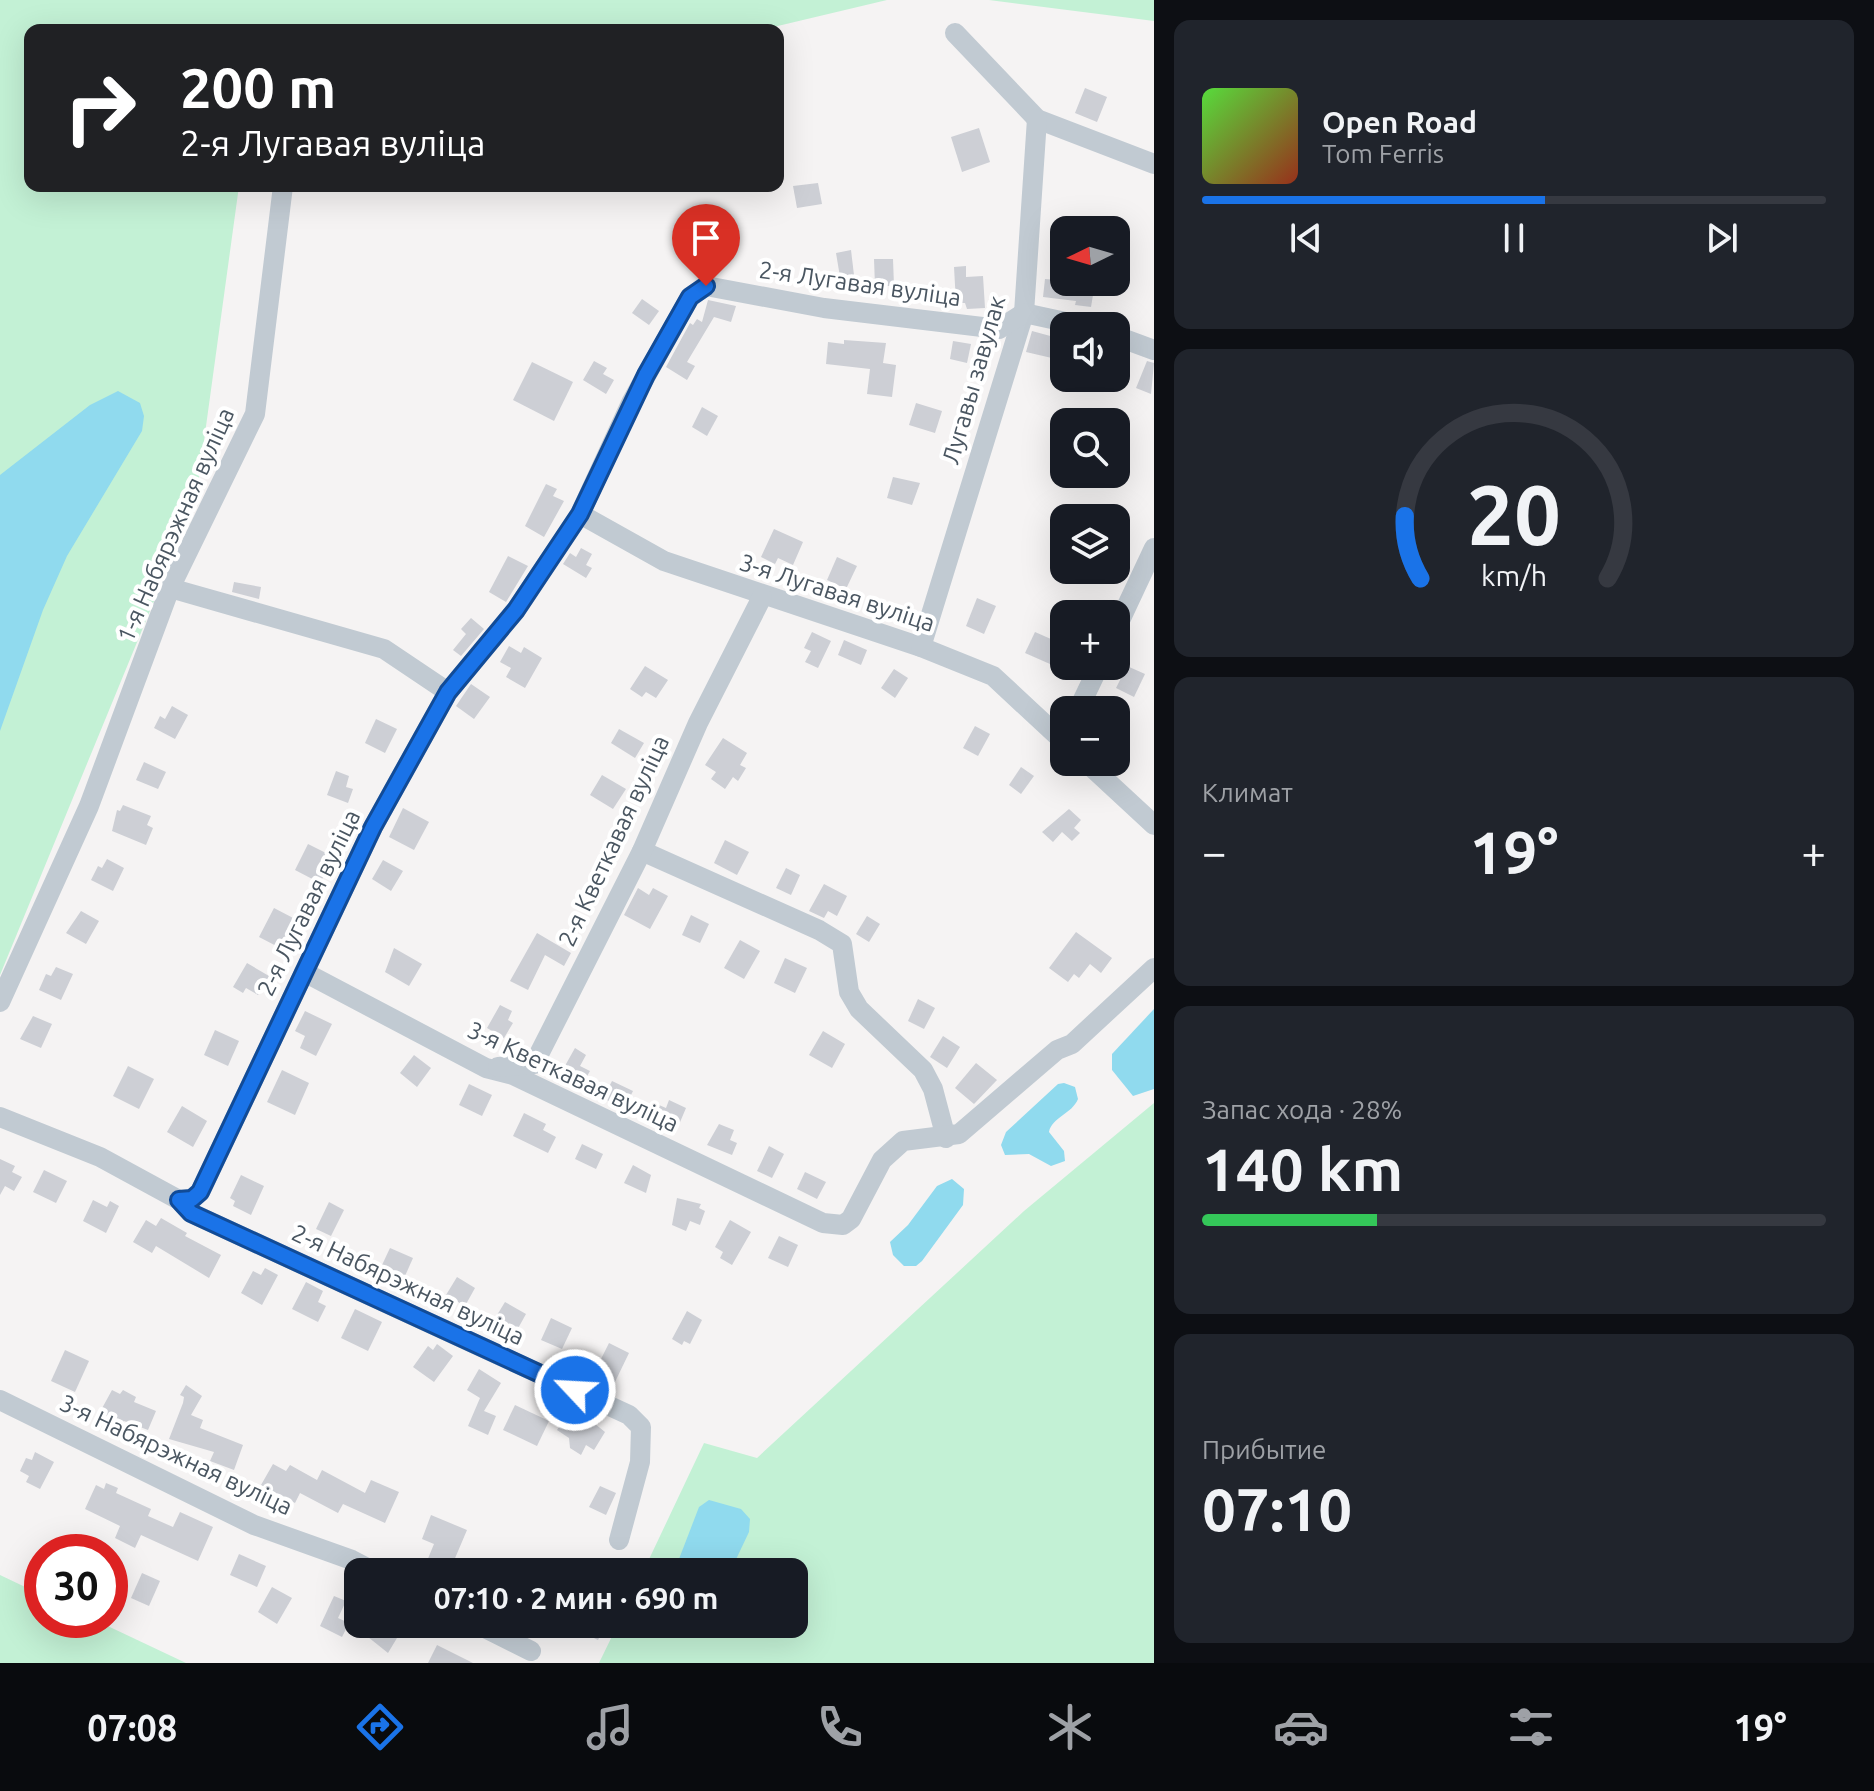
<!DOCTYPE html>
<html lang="ru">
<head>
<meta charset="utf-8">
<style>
	body { margin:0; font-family:Ubuntu,sans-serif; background:#20242c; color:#f1f3f6; height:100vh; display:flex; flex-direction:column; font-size:30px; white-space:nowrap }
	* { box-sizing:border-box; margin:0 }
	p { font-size:26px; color:#9ea1a6 }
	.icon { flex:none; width:44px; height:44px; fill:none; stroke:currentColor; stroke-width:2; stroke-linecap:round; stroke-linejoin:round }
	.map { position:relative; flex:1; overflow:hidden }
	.panel { display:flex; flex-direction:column; gap:20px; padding:20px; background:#0d0f14; width:720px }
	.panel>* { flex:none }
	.hud { position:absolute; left:24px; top:24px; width:760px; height:168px; border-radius:16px; box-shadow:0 8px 32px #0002; background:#202124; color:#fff; overflow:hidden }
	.needle { width:52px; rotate:265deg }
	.fabs { position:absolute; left:1050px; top:216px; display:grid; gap:16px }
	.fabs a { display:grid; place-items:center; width:80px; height:80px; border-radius:16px; background:#171b24; box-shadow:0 8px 32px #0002; font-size:40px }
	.speed { position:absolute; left:24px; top:1534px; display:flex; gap:16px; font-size:40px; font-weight:700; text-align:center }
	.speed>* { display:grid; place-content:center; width:104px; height:104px; border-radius:50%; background:#171b24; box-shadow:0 8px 32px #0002; line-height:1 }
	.speed .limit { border:12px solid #d22; background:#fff; color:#111 }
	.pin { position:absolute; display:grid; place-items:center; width:68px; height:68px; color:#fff; margin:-82px -34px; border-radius:50% 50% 50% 0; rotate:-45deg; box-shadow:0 0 8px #0007 }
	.pin .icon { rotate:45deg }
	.me { position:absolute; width:88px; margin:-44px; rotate:295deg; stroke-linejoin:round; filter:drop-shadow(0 0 6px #0008) }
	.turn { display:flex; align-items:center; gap:28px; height:168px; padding:0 24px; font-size:36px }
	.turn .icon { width:104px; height:104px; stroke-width:2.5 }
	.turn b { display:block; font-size:56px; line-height:68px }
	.big { font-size:60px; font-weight:600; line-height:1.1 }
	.panel .widget { flex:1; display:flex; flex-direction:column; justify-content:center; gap:12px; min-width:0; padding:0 28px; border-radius:16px; background:#20242c }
	.panel .dial { align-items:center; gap:0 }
	.dial svg { height:208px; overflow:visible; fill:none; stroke:#363941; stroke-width:7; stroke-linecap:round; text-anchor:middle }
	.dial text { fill:#f1f3f6; stroke:none }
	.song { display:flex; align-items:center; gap:24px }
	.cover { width:96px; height:96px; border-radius:12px; background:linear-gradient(135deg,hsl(110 70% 55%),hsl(10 70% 35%)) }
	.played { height:8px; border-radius:4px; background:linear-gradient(90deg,#1a73e8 55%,#363941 55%) }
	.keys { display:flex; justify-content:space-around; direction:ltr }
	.heat { display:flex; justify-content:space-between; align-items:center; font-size:44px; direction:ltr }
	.charge { height:12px; border-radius:6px; background:linear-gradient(90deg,#34c759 28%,#363941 0) }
	.trip { position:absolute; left:344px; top:1558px; width:464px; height:80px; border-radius:16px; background:#171b24; box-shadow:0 8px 32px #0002; font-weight:600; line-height:80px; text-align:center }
	.tabs { display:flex; height:128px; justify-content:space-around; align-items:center; background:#090b0e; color:#9ea1a6 }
	.tabs .icon { width:56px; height:56px }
	.tabs .selected { color:#1a73e8 }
	.tabs b { font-size:36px; color:#f1f3f6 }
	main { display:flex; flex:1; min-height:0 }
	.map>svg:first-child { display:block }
	.green { fill:#c3f1d5 }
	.water { fill:#90daee }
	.building { fill:#cdcfd5 }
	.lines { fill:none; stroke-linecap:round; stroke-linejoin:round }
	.minor { stroke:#c1cad2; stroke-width:20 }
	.route-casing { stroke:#114b97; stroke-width:20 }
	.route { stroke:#1a73e8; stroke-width:14 }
	.labels { text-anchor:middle; stroke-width:8; stroke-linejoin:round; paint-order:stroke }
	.street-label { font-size:24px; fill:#4a5661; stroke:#fff }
</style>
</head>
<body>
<main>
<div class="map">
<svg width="1154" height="1663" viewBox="0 0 1154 1663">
	<rect width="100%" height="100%" fill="#f5f3f3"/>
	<g class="green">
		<path d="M0,0H887L761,30H30V186H239L196,499L0,975Z"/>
		<path d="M989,0H1154V21Z"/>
		<path d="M1154,1103V1663H599L618,1624H794V1572H643L704,1443L757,1458L1024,1211Z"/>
		<path d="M0,1575L42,1595V1620H95L186,1663H0Z"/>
	</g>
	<g class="water">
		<path d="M118,391L140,403L144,416L142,431L67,556L43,610L0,731V475L90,405Z"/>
		<path d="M1154,1009V1089L1133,1096L1112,1070V1054Z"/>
		<path d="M1064,1083L1075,1087L1078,1099C1072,1114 1052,1117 1049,1132L1064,1151L1065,1161L1051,1166L1029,1154L1005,1155L1001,1145L1006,1132L1058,1084Z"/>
		<path d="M952,1179L964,1189L963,1205L922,1261L916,1266H904L893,1255L890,1242L908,1225L937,1186Z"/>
		<path d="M709,1500L741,1509L750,1519L749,1532L730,1572H674L699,1507Z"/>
	</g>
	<g class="building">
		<path d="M1085,88L1107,97L1097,122L1075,113Z"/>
		<path d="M979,128L990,162L962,172L951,137Z"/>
		<path d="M818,183L822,204L797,208L793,186Z"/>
		<path d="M851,250L854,275L840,277L836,253Z"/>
		<path d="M874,259H893L894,286H875Z"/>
		<path d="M966,266V277L983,276L985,308L967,309L965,303H956L954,267Z"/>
		<path d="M1045,279L1095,283L1091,307L1075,305L1076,301L1043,297Z"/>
		<path d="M642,299L659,311L649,325L632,313Z"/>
		<path d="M708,300L736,306L731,322L714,317L687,362L695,366L687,380L666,367L690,323L693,325L697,319L702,322Z"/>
		<path d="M1032,331L1054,337L1052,345L1059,346L1056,359L1026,352Z"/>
		<path d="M844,340L886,343L883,363L896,365L892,397L867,394L870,369L826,364L828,342L844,344Z"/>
		<path d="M953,341L971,344L967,363L950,359Z"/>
		<path d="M594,361L607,368L603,374L614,380L606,394L583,380Z"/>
		<path d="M1147,361L1154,363L1151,394L1136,388Z"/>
		<path d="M532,362L573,382L554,421L513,400Z"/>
		<path d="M916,403L942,411L935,433L909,425Z"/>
		<path d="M702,407L718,416L707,436L692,427Z"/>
		<path d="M893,477L920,483L912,505L887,498Z"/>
		<path d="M546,484L557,489L553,496L564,501L544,537L525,526Z"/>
		<path d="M774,529L803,542L793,565L778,558L775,564L761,557Z"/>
		<path d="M581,548L592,554L586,565L592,568L586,578L563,564L570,553L576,557Z"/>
		<path d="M508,556L528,566L506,602L489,592Z"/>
		<path d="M837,557L857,566L846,589L827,580Z"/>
		<path d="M234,582L261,587L259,599L232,592Z"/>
		<path d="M977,598L996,606L984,634L966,626Z"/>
		<path d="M471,618L484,629L461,656L453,650L466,634L461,629Z"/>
		<path d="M812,632L831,641L818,668L805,662L811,651L804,648Z"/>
		<path d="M1035,632L1060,643L1050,664L1025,653Z"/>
		<path d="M844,640L867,650L861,665L838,655Z"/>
		<path d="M509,646L521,653L524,647L542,658L525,688L506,677L511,668L500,662Z"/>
		<path d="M645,666L668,680L656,698L646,692L642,697L630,689Z"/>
		<path d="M1127,666L1145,674L1134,697L1116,688Z"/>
		<path d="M894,669L908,678L895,698L881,688Z"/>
		<path d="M471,684L490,697L474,719L456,706Z"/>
		<path d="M172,706L188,715L175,739L154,728L160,716L165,719Z"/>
		<path d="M376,719L397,729L385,753L365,743Z"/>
		<path d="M975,726L990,734L978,756L963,748Z"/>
		<path d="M619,729L644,743L635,758L611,743Z"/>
		<path d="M723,738L747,753L740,765L746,768L738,781L733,777L725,789L711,779L716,772L705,765Z"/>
		<path d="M144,762L166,772L158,789L136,780Z"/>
		<path d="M1021,767L1034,776L1021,794L1009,785Z"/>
		<path d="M336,771L349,776L346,787L353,789L348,803L327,795Z"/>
		<path d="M602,775L626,789L613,809L590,795Z"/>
		<path d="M123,805L151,816L147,825L153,828L146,845L112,831L117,810L120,811Z"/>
		<path d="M403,808L429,822L414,850L389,837Z"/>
		<path d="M1069,809L1081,820L1074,828L1080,833L1072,841L1062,832L1053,842L1042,832Z"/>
		<path d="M725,840L749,852L737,875L714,863Z"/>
		<path d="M308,844L334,857L320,883L295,870Z"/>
		<path d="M107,859L124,868L113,891L91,880L98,866L102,868Z"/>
		<path d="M383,860L403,871L391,891L372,879Z"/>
		<path d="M786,868L800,875L791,895L776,888Z"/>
		<path d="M824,884L847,896L837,916L828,911L824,918L809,911Z"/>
		<path d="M638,888L649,895L653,888L668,896L650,929L624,915Z"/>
		<path d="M274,908L297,920L291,931L295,933L286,951L259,937Z"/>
		<path d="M81,911L99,921L86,944L66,933Z"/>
		<path d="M691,915L709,924L700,943L682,935Z"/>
		<path d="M867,916L880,924L869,942L856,934Z"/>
		<path d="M1076,932L1112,958L1101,973L1090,964L1079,978L1074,974L1068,982L1049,968Z"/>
		<path d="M537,933L571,953L564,966L545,955L528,990L510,981Z"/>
		<path d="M740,940L760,951L744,979L724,968Z"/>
		<path d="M394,948L422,964L409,986L385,972Z"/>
		<path d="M785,958L807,968L795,993L774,983Z"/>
		<path d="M247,963L269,976L258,995L246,988L243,993L233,987Z"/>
		<path d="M56,967L73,974L61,1000L39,990L46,974L51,976Z"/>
		<path d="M918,999L935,1008L924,1029L908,1021Z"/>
		<path d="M500,1005L512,1011L508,1020L513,1023L504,1038L487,1028Z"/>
		<path d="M305,1011L332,1024L316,1056L300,1048L305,1036L295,1031Z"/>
		<path d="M33,1016L52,1024L41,1048L20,1039Z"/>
		<path d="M215,1030L239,1041L228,1066L204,1055Z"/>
		<path d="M823,1031L845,1044L832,1068L809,1055Z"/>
		<path d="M943,1036L960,1047L947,1068L930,1057Z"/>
		<path d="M575,1048L586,1055L580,1066L590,1071L578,1092L557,1080Z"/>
		<path d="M414,1055L431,1068L417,1087L400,1073Z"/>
		<path d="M976,1063L997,1080L974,1104L955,1088Z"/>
		<path d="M128,1066L154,1079L139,1109L113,1096Z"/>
		<path d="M282,1070L309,1083L295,1115L267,1102Z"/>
		<path d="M612,1081L633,1091L624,1109L603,1098Z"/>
		<path d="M469,1084L492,1095L482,1116L459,1105Z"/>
		<path d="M669,1100L686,1108L675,1134L651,1123L659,1105L666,1108Z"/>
		<path d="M182,1106L207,1121L193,1147L167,1132Z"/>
		<path d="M524,1113L546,1124L543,1130L556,1137L548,1153L513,1136Z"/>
		<path d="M719,1124L734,1130L730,1140L737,1143L732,1155L707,1145Z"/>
		<path d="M582,1144L603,1154L596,1169L575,1159Z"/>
		<path d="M769,1146L784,1154L772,1178L757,1171Z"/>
		<path d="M0,1159L15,1166L12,1172L22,1177L14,1191L5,1186L0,1195Z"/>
		<path d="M633,1165L651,1175L646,1193L624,1183Z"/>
		<path d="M44,1170L67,1181L56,1203L33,1192Z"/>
		<path d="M805,1172L826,1182L817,1199L797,1189Z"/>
		<path d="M241,1175L264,1186L251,1215L233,1206L235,1201L230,1198Z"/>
		<path d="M677,1198L701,1204L699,1208L705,1211L700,1225L690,1221L686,1231L672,1225Z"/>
		<path d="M93,1200L107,1207L110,1201L119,1206L106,1233L83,1221Z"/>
		<path d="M329,1202L344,1210L331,1236L316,1229Z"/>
		<path d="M161,1218L187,1233L185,1236L221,1255L209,1278L156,1246L152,1253L133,1242L146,1220L156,1226Z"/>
		<path d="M730,1220L751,1232L732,1265L720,1258L723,1252L715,1247Z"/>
		<path d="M779,1236L798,1245L788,1267L768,1258Z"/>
		<path d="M390,1248L413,1258L405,1276L382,1265Z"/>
		<path d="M265,1268L278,1275L262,1305L241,1293L253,1271L261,1275Z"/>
		<path d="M457,1277L475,1288L465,1306L446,1295Z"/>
		<path d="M306,1282L323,1291L318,1302L326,1306L318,1322L292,1309Z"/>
		<path d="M505,1302L526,1314L516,1332L494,1320Z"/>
		<path d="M355,1309L382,1322L368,1351L341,1338Z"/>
		<path d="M687,1311L702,1320L690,1344L684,1341L682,1345L672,1339Z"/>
		<path d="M551,1318L572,1328L562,1349L541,1340Z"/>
		<path d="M609,1343L629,1353L614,1384L601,1378L604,1371L597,1367Z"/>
		<path d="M437,1344L453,1356L434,1382L413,1367L428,1346L433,1350Z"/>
		<path d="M65,1350L89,1361L75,1392L51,1381Z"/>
		<path d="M479,1369L501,1383L484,1411L496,1416L488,1435L468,1426L480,1398L467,1390Z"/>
		<path d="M186,1385L202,1396L191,1415L203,1420L200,1428L243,1445L234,1470L210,1461L214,1452L169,1439L183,1403L184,1397L180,1395Z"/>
		<path d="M112,1390L120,1394L123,1390L136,1397L134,1402L156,1411L148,1430L124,1421L122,1424L100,1412Z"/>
		<path d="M515,1405L549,1421L537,1446L503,1430Z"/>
		<path d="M569,1411L577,1416L579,1411L605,1432L594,1450L586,1445L581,1455L570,1448L569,1438L557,1430Z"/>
		<path d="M35,1452L54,1462L40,1489L26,1482L29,1476L20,1471L26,1458L32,1460Z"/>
		<path d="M273,1464L286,1471L290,1465L317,1480L322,1470L365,1493L371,1480L399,1492L385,1523L343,1504L338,1513L300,1493L295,1503L261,1485Z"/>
		<path d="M106,1483L118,1488L116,1493L151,1509L148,1516L173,1527L180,1512L213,1527L198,1561L141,1535L135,1548L115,1538L120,1526L85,1509L96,1485L104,1489Z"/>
		<path d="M600,1486L616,1493L606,1515L589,1507Z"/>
		<path d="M431,1515L467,1530L450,1570L427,1561L434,1544L422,1539Z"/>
		<path d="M239,1554L266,1566L257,1587L230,1575Z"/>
		<path d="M142,1573L160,1581L149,1606L131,1598Z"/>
		<path d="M272,1587L292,1598L277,1624L258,1612Z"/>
		<path d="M334,1596L346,1601L338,1618L349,1623L342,1637L320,1626Z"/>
		<path d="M565,1624H606L598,1640Z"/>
		<path d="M375,1626L397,1638L388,1653L368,1637Z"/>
		<path d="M437,1645L473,1663H428Z"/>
	</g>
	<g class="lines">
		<g class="minor">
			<path d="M955,33L1037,119L1154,164"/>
			<path d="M1116,336L1154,350"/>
			<path d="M580,514L664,561L921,647L993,676L1064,742"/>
			<path d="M170,588L384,649L448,692"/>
			<path d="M1116,629L1154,548"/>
			<path d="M921,647L1024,313L1037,119"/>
			<path d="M1078,710L1099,666"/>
			<path d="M1086,762L1154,825"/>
			<path d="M642,851L819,930L842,944L849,992L859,1009L923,1070L933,1089L946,1138"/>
			<path d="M304,972L486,1068L513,1075L823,1223L843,1225L851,1219L882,1160L903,1141L959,1134L1057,1050L1072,1044L1154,968"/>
			<path d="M0,1002L89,806L170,588L255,414L283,186"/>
			<path d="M498,1067L534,1064L642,851L698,723L762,597"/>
			<path d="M0,1117L100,1157L179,1200L192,1199L200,1192L373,827L448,692L516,610L580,514L632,401L690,297L706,286L824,308L999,329L1024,313L1084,326"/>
			<path d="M179,1200L191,1213L629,1415L641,1427L640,1462L619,1540"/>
			<path d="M0,1400L254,1525L352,1560L375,1572"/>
			<path d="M477,1624L531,1651"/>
		</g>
	</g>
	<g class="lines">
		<defs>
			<path id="route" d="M575,1390L191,1213L179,1200L192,1199L200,1192L373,827L448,692L516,610L580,514L646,375L690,297L706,286"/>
		</defs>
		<use href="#route" class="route-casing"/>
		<use href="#route" class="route"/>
	</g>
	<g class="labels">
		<g class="street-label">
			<text transform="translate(860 284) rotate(8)" y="8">2-я Лугавая вуліца</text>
			<text transform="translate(974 380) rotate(-74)" y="8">Лугавы завулак</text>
			<text transform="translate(176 525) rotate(-66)" y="8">1-я Набярэжная вуліца</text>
			<text transform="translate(837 593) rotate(18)" y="8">3-я Лугавая вуліца</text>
			<text transform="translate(614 841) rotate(-65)" y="8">2-я Кветкавая вуліца</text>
			<text transform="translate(309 903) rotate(-64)" y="8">2-я Лугавая вуліца</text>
			<text transform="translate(573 1077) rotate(25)" y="8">3-я Кветкавая вуліца</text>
			<text transform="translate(408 1285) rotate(25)" y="8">2-я Набярэжная вуліца</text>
			<text transform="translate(176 1455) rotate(25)" y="8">3-я Набярэжная вуліца</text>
		</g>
	</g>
</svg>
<div class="fabs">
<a><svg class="needle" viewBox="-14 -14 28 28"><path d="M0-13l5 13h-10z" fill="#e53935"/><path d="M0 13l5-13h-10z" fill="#9ea1a6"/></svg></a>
<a><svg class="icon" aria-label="sound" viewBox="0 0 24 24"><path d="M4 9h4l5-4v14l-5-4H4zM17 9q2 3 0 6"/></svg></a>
<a><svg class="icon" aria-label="search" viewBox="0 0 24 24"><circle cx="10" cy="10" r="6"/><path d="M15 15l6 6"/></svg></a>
<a><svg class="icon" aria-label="layers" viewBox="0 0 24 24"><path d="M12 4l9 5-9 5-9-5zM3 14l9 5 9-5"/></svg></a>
<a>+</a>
<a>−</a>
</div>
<div class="speed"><div class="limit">30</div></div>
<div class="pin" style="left:706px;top:286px;background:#d93025"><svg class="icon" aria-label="arrive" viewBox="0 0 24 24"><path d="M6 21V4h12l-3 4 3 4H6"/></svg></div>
<svg class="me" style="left:575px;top:1390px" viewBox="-20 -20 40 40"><circle r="17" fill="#1a73e8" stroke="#fff" stroke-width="3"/><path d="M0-11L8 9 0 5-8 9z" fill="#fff"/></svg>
<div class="trip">07:10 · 2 мин · 690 m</div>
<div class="hud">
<div class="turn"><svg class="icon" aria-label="right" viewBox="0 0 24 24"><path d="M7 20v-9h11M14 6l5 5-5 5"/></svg><div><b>200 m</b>2-я Лугавая вуліца</div></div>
</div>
</div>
<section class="panel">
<div class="widget">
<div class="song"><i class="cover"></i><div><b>Open Road</b><p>Tom Ferris</p></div></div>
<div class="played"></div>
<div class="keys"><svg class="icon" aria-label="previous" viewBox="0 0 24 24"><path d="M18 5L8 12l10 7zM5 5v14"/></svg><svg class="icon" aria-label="pause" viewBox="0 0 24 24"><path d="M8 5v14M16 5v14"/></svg><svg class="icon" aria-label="next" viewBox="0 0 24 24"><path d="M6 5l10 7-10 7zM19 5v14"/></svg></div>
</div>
<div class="widget dial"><svg viewBox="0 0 100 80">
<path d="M14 69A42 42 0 1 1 86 69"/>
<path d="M14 69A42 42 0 0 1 8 45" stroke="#1a73e8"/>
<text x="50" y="56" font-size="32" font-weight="700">20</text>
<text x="50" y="72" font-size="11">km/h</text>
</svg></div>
<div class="widget"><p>Климат</p>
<div class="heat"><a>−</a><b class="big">19°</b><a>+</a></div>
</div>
<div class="widget"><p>Запас хода · 28%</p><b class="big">140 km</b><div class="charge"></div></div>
<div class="widget"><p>Прибытие</p><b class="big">07:10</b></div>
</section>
</main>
<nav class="tabs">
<b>07:08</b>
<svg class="icon selected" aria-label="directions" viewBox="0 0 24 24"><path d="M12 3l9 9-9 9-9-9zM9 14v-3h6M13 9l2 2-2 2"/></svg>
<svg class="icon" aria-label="music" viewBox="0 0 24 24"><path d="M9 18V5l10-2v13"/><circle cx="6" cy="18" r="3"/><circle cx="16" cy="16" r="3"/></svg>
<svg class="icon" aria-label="phone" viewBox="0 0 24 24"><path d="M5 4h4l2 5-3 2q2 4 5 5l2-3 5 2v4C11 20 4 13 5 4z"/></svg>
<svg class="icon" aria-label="climate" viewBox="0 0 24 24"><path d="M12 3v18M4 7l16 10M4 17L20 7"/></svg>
<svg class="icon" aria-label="car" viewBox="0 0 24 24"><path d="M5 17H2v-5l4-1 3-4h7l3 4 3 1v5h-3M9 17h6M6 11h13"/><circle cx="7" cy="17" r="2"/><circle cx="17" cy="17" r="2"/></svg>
<svg class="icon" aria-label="filters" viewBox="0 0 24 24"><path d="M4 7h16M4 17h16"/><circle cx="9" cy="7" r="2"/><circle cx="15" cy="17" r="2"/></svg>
<b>19°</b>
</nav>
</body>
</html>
